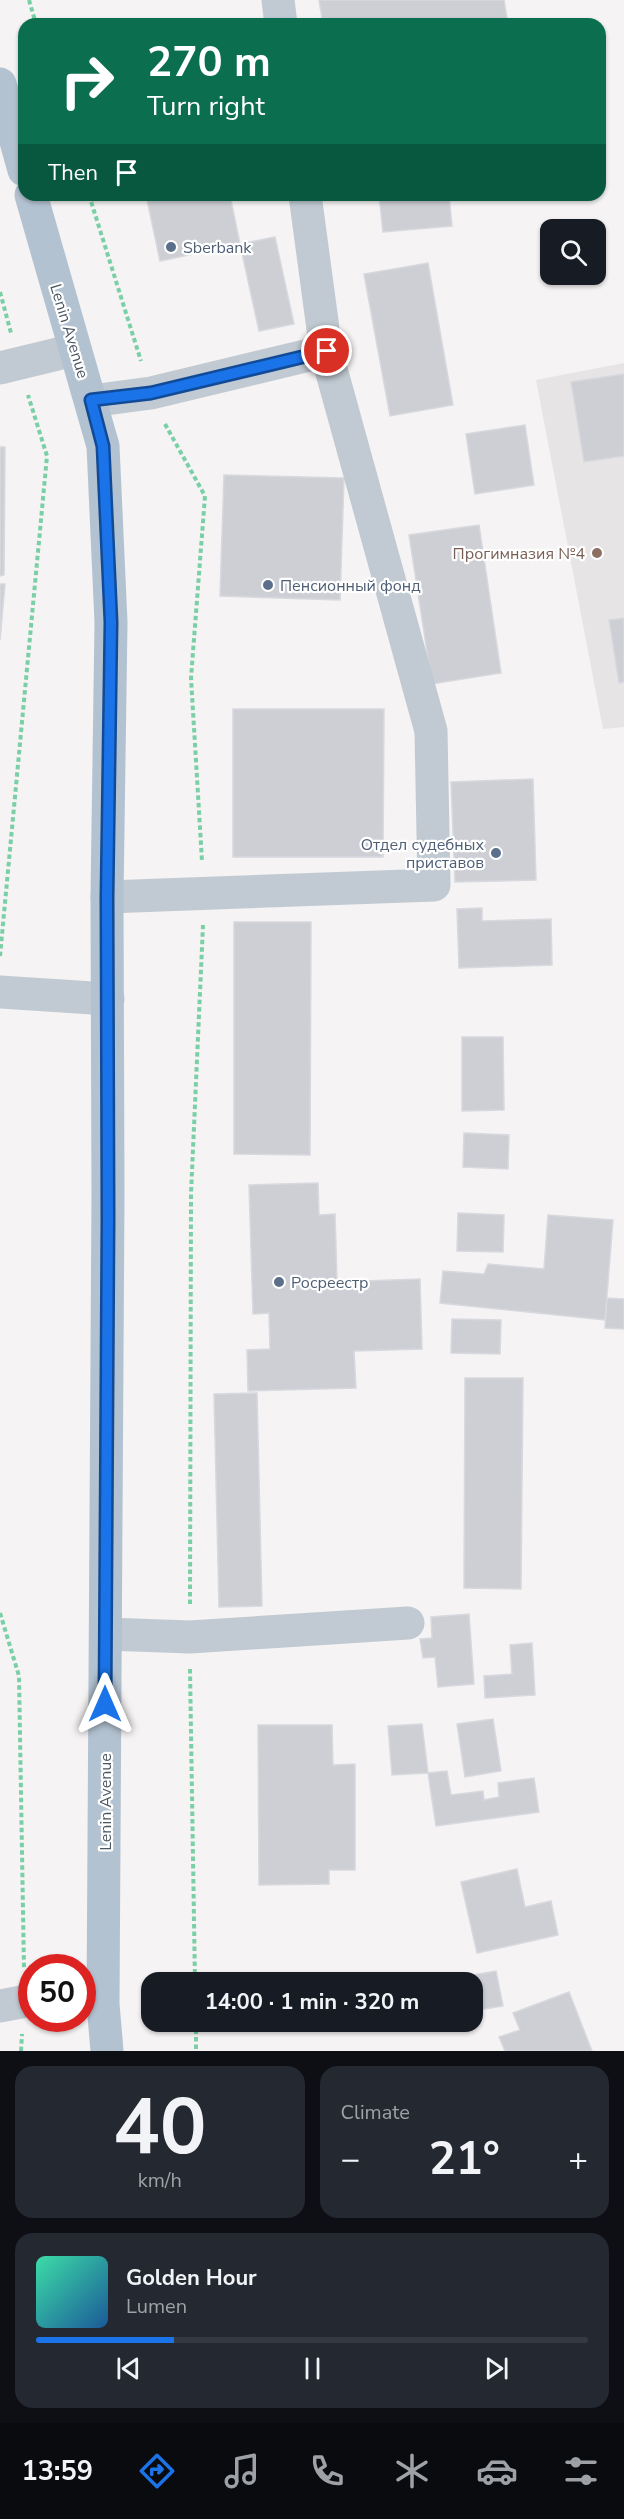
<!DOCTYPE html>
<html lang="en">
<head>
<meta charset="utf-8">
<style>
	body { margin:0; font-family:"Nunito Sans",sans-serif; background:#242831; color:#f1f3f6; height:100vh; display:flex; flex-direction:column; font-size:22px; white-space:nowrap }
	* { box-sizing:border-box; margin:0 }
	p { font-size:20px; color:#9ea1a6 }
	.icon { flex:none; width:33px; height:33px; fill:none; stroke:currentColor; stroke-width:2; stroke-linecap:round; stroke-linejoin:round }
	.map { position:relative; height:2051px; overflow:hidden }
	.panel { display:flex; flex-direction:column; gap:15px; padding:15px; background:#0d0f14; flex:1 }
	.panel>* { flex:none }
	.top-card { position:absolute; left:18px; top:18px; width:588px; height:183px; border-radius:18px; box-shadow:0 2px 4px #0004; background:#0b6e4f; color:#fff; overflow:hidden }
	.controls { position:absolute; left:540px; top:219px; display:grid; gap:12px }
	.controls a { display:grid; place-items:center; width:66px; height:66px; border-radius:12px; background:#171b24; box-shadow:0 2px 4px #0004; font-size:30px }
	.speed { position:absolute; left:18px; top:1954px; display:flex; gap:12px; font-size:30px; font-weight:700; text-align:center }
	.speed>* { display:grid; place-content:center; width:78px; height:78px; border-radius:50%; background:#171b24; box-shadow:0 2px 4px #0004; line-height:1 }
	.speed .limit { border:9px solid #d22; background:#fff; color:#111 }
	.pin { position:absolute; display:grid; place-items:center; width:51px; height:51px; color:#fff; margin:-26px; border:3px solid #fff; border-radius:50%; box-shadow:0 2px 6px #0007 }
	.me { position:absolute; width:66px; margin:-33px; rotate:0deg; stroke-linejoin:round; filter:drop-shadow(0 0 4px #0008) }
	.turn { display:flex; align-items:center; gap:21px; height:126px; padding:0 30px; font-size:27px }
	.turn .icon { width:78px; height:78px; stroke-width:2.5 }
	.turn b { display:block; font-size:42px; line-height:51px }
	.then { display:flex; align-items:center; height:57px; padding:0 30px; background:#0003; gap:12px; font-size:22px }
	.big { font-size:45px; font-weight:700; line-height:1.1 }
	.panel .widget { flex:1; display:flex; flex-direction:column; justify-content:center; gap:9px; min-width:0; padding:0 21px; border-radius:18px; background:#242831 }
	.panel .dial { align-items:center; gap:0 }
	.dial b { font-size:78px; line-height:1 }
	.song { display:flex; align-items:center; gap:18px }
	.cover { width:72px; height:72px; border-radius:9px; background:linear-gradient(135deg,hsl(160 70% 55%),hsl(210 70% 35%)) }
	.played { height:6px; border-radius:3px; background:linear-gradient(90deg,#1a73e8 25%,#363941 25%) }
	.keys { display:flex; justify-content:space-around; direction:ltr }
	.heat { display:flex; justify-content:space-between; align-items:center; font-size:33px; direction:ltr }
	.panel .tiles { flex:1; display:grid; gap:15px; grid-template-columns:1fr 1fr }
	.widget:last-child { grid-column:span 2 }
	.trip { position:absolute; left:141px; top:1972px; width:342px; height:60px; border-radius:18px; background:#171b24; box-shadow:0 2px 4px #0004; font-weight:700; line-height:60px; text-align:center }
	.dock { display:flex; height:96px; justify-content:space-around; align-items:center; background:#090b0e; color:#9ea1a6 }
	.dock .icon { width:42px; height:42px }
	.dock .active { color:#1a73e8 }
	.dock b { font-size:27px; color:#f1f3f6 }
	.map>svg:first-child { display:block }
	.education { fill:#e6e4e5 }
	.building { fill:#cdcfd5; stroke:#d7d9de; stroke-width:1.5 }
	.lines { fill:none; stroke-linecap:round; stroke-linejoin:round }
	.path { stroke:#7ad0a6; stroke-width:4; stroke-dasharray:4.5 3; stroke-linecap:butt }
	.minor { stroke:#c1cad2; stroke-width:33 }
	.major { stroke:#b3c2d1; stroke-width:33 }
	.route-casing { stroke:#114b97; stroke-width:15 }
	.route { stroke:#1a73e8; stroke-width:10 }
	.service-dot { fill:#5c6f8a; stroke:#fff; stroke-width:2 }
	.education-dot { fill:#8d6e63; stroke:#fff; stroke-width:2 }
	.labels { text-anchor:middle; stroke-width:4.5; stroke-linejoin:round; paint-order:stroke }
	.service-label { font-size:16px; fill:#4e5e75; stroke:#fff; text-anchor:start }
	.street-label { font-size:16px; fill:#4a5661; stroke:#fff }
	.education-label { font-size:16px; fill:#785e54; stroke:#fff; text-anchor:end }
</style>
</head>
<body>
<div class="map">
<svg width="624" height="2051" viewBox="0 0 624 2051">
	<rect width="100%" height="100%" fill="#f5f3f3"/>
	<path class="education" d="M624,363V727L603,729L536,380Z"/>
	<g class="building">
		<path d="M319,0H504L508,24H323Z"/>
		<path d="M146,195H230L240,244L160,261Z"/>
		<path d="M379,195H449L452,226L383,232Z"/>
		<path d="M275,237L294,324L259,331L240,244Z"/>
		<path d="M428,263L453,405L390,416L364,274Z"/>
		<path d="M624,374V456L584,462L571,382Z"/>
		<path d="M525,425L534,485L475,494L466,434Z"/>
		<path d="M0,447H5L4,575L0,576Z"/>
		<path d="M224,475L344,478L340,600L220,596Z"/>
		<path d="M479,525L501,673L432,684L409,535Z"/>
		<path d="M0,584H5L0,640Z"/>
		<path d="M624,618V682L619,683L609,620Z"/>
		<path d="M233,709H384L383,857H233Z"/>
		<path d="M533,779L536,880L455,882L451,782Z"/>
		<path d="M482,908V921L551,919L552,965L459,968L457,909Z"/>
		<path d="M234,922H311L310,1155L234,1154Z"/>
		<path d="M462,1037H503L504,1110L462,1111Z"/>
		<path d="M464,1133L509,1135L508,1169L463,1167Z"/>
		<path d="M318,1183L319,1215L335,1214L337,1282L420,1279L422,1349L354,1351L356,1388L248,1391L247,1350L270,1349L269,1313L253,1314L249,1185Z"/>
		<path d="M458,1213L504,1215L503,1252L457,1251Z"/>
		<path d="M548,1215L613,1220L605,1320L440,1303L443,1271L484,1274L488,1264L544,1269Z"/>
		<path d="M607,1298L624,1299V1329L605,1328Z"/>
		<path d="M452,1319L501,1320L500,1354L451,1353Z"/>
		<path d="M465,1378H523L521,1589L464,1588Z"/>
		<path d="M257,1393L262,1606L219,1607L214,1394Z"/>
		<path d="M469,1614L474,1684L438,1687L435,1657L423,1658L420,1639L432,1638L431,1617Z"/>
		<path d="M532,1643L535,1695L485,1698L484,1676L512,1674L510,1645Z"/>
		<path d="M493,1719L501,1771L465,1777L457,1724Z"/>
		<path d="M422,1724L428,1773L392,1775L388,1726Z"/>
		<path d="M258,1725H332L333,1765L355,1764V1870H329V1884L259,1885Z"/>
		<path d="M447,1771L451,1795L483,1791L484,1800L499,1797L498,1783L534,1778L539,1812L436,1826L428,1773Z"/>
		<path d="M517,1869L525,1907L551,1901L558,1935L477,1953L461,1882Z"/>
		<path d="M496,1971L503,2006L472,2011V1983H425Z"/>
		<path d="M569,1992L592,2051H505L499,2037L520,2030L513,2013Z"/>
	</g>
	<g class="lines">
		<g class="path">
			<path d="M29,0L36,24"/>
			<path d="M89,195L141,361"/>
			<path d="M0,292L11,333"/>
			<path d="M165,424L205,496L191,678L202,861"/>
			<path d="M0,956L47,456L28,395"/>
			<path d="M190,1604L191,1194L203,925"/>
			<path d="M0,1613L19,1676L24,1969"/>
			<path d="M190,1669L195,1983"/>
			<path d="M196,2022V2051"/>
			<path d="M21,2051L22,2034"/>
		</g>
		<g class="minor">
			<path d="M278,0L281,24"/>
			<path d="M0,368L74,350"/>
			<path d="M91,401L151,393L326,351L305,195"/>
			<path d="M107,897L434,885L431,731L326,351"/>
			<path d="M0,992L108,999"/>
			<path d="M106,1634L190,1637L408,1623"/>
			<path d="M0,2006L32,2000"/>
		</g>
		<g class="major">
			<path d="M0,84L24,170"/>
			<path d="M31,195L103,446L111,622L107,897L108,1195L103,2004L107,2051"/>
		</g>
	</g>
	<g class="lines">
		<defs>
			<path id="route" d="M105,1704L108,1218L107,897L111,622L103,446L91,400L151,393L327,351"/>
		</defs>
		<use href="#route" class="route-casing"/>
		<use href="#route" class="route"/>
	</g>
	<g class="service-dot">
		<circle cx="171" cy="247" r="6"/>
		<circle cx="268" cy="585" r="6"/>
		<circle cx="496" cy="853" r="6"/>
		<circle cx="279" cy="1282" r="6"/>
	</g>
	<circle class="education-dot" cx="597" cy="553" r="6"/>
	<g class="labels">
		<g class="service-label">
			<text x="183" y="253">Sberbank</text>
			<text x="280" y="591">Пенсионный фонд</text>
			<text x="484" y="850" text-anchor="end">Отдел судебных<tspan x="484" dy="18">приставов</tspan></text>
			<text x="291" y="1288">Росреестр</text>
		</g>
		<g class="street-label">
			<text transform="translate(70 331) rotate(73)" y="6">Lenin Avenue</text>
			<text transform="translate(105 1802) rotate(-90)" y="6">Lenin Avenue</text>
		</g>
		<g class="education-label">
			<text x="585" y="559">Прогимназия №4</text>
		</g>
	</g>
</svg>
<div class="controls">
<a><svg class="icon" aria-label="search" viewBox="0 0 24 24"><circle cx="10" cy="10" r="6"/><path d="M15 15l6 6"/></svg></a>
</div>
<div class="speed"><div class="limit">50</div></div>
<div class="pin" style="left:327px;top:351px;background:#d93025"><svg class="icon" aria-label="arrive" viewBox="0 0 24 24"><path d="M6 21V4h12l-3 4 3 4H6"/></svg></div>
<svg class="me" style="left:105px;top:1704px" viewBox="-20 -20 40 40"><path d="M0-17L14 15 0 8-14 15z" fill="#1a73e8" stroke="#fff" stroke-width="4"/></svg>
<div class="trip">14:00 · 1 min · 320 m</div>
<div class="top-card">
<div class="turn"><svg class="icon" aria-label="right" viewBox="0 0 24 24"><path d="M7 20v-9h11M14 6l5 5-5 5"/></svg><div><b>270 m</b>Turn right</div></div>
<div class="then">Then<svg class="icon" aria-label="arrive" viewBox="0 0 24 24"><path d="M6 21V4h12l-3 4 3 4H6"/></svg></div>
</div>
</div>
<section class="panel">
<div class="tiles">
<div class="widget dial"><b>40</b><p>km/h</p></div>
<div class="widget"><p>Climate</p>
<div class="heat"><a>−</a><b class="big">21°</b><a>+</a></div>
</div>
<div class="widget">
<div class="song"><i class="cover"></i><div><b>Golden Hour</b><p>Lumen</p></div></div>
<div class="played"></div>
<div class="keys"><svg class="icon" aria-label="previous" viewBox="0 0 24 24"><path d="M18 5L8 12l10 7zM5 5v14"/></svg><svg class="icon" aria-label="pause" viewBox="0 0 24 24"><path d="M8 5v14M16 5v14"/></svg><svg class="icon" aria-label="next" viewBox="0 0 24 24"><path d="M6 5l10 7-10 7zM19 5v14"/></svg></div>
</div>
</div>
</section>
<nav class="dock">
<b>13:59</b>
<svg class="icon active" aria-label="directions" viewBox="0 0 24 24"><path d="M12 3l9 9-9 9-9-9zM9 14v-3h6M13 9l2 2-2 2"/></svg>
<svg class="icon" aria-label="music" viewBox="0 0 24 24"><path d="M9 18V5l10-2v13"/><circle cx="6" cy="18" r="3"/><circle cx="16" cy="16" r="3"/></svg>
<svg class="icon" aria-label="phone" viewBox="0 0 24 24"><path d="M5 4h4l2 5-3 2q2 4 5 5l2-3 5 2v4C11 20 4 13 5 4z"/></svg>
<svg class="icon" aria-label="climate" viewBox="0 0 24 24"><path d="M12 3v18M4 7l16 10M4 17L20 7"/></svg>
<svg class="icon" aria-label="car" viewBox="0 0 24 24"><path d="M5 17H2v-5l4-1 3-4h7l3 4 3 1v5h-3M9 17h6M6 11h13"/><circle cx="7" cy="17" r="2"/><circle cx="17" cy="17" r="2"/></svg>
<svg class="icon" aria-label="filters" viewBox="0 0 24 24"><path d="M4 7h16M4 17h16"/><circle cx="9" cy="7" r="2"/><circle cx="15" cy="17" r="2"/></svg>
</nav>
</body>
</html>
